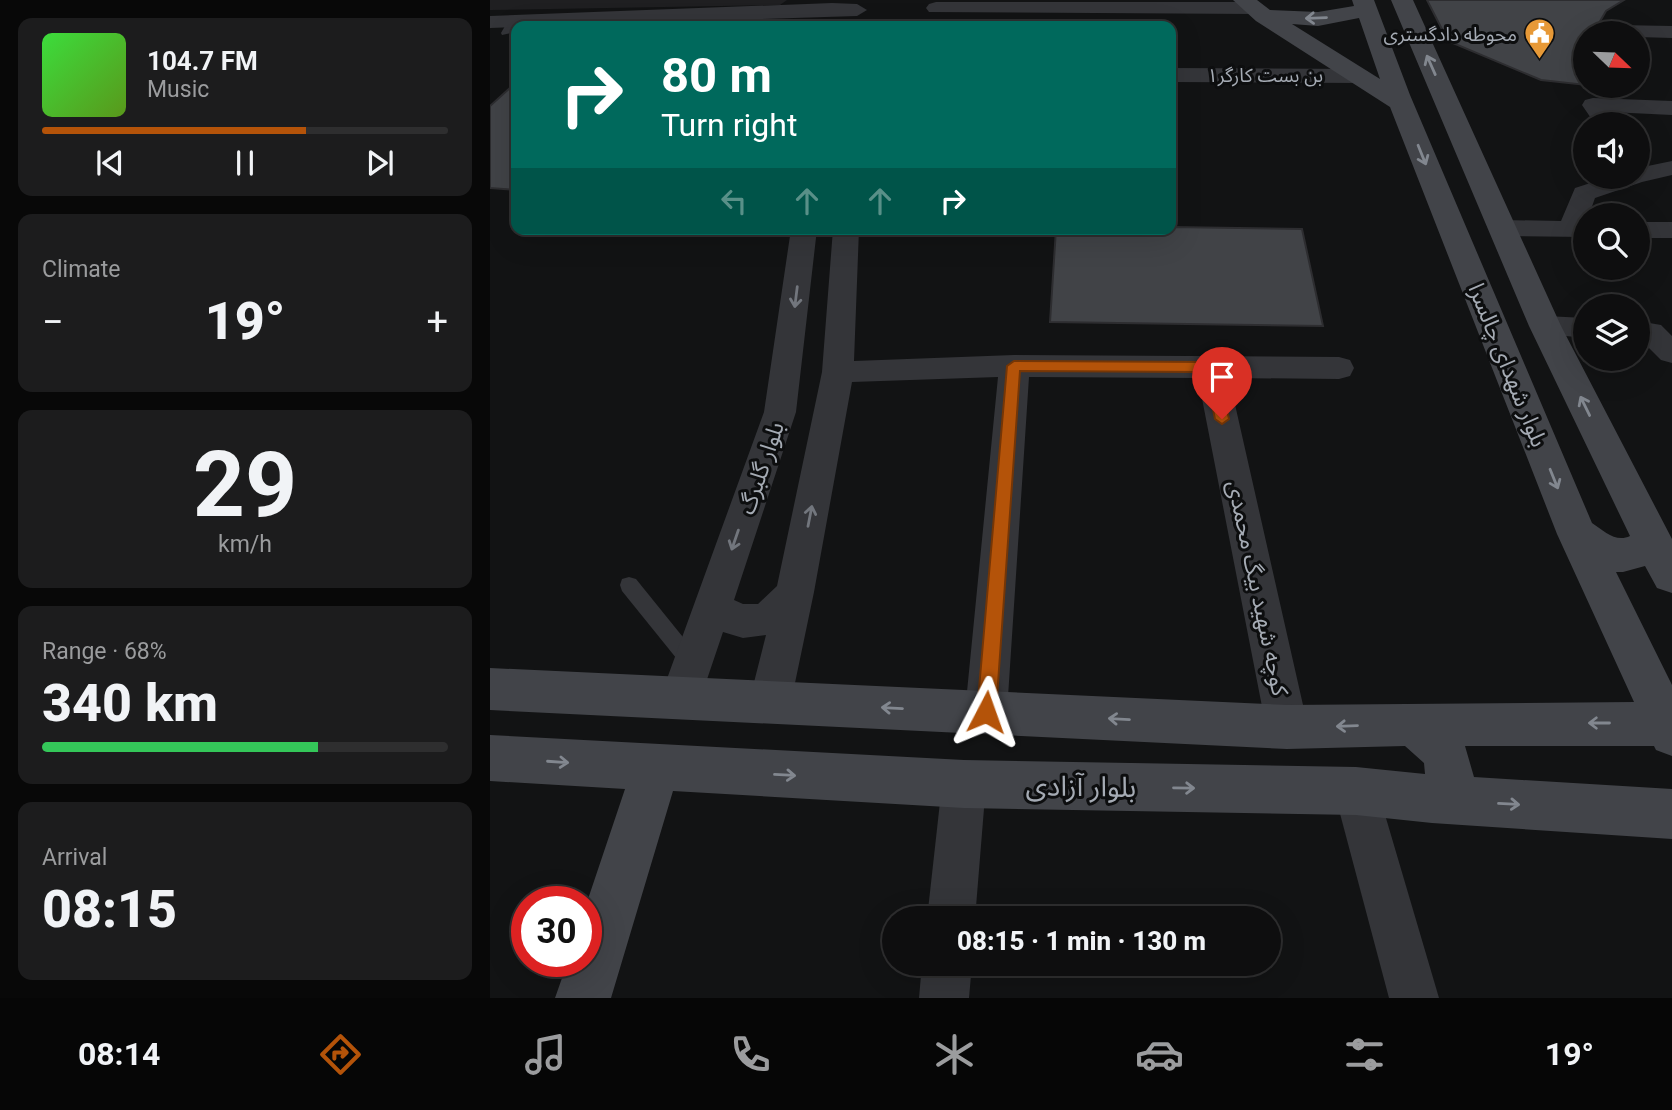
<!DOCTYPE html>
<html lang="en">
<head>
<meta charset="utf-8">
<style>
	body { margin:0; font-family:Roboto,"Noto Sans Arabic",sans-serif; background:#1c1c1d; color:#f1f3f6; height:100vh; display:flex; flex-direction:column; font-size:26px; white-space:nowrap }
	* { box-sizing:border-box; margin:0 }
	p { font-size:23px; color:#9b9c9e }
	.icon { flex:none; width:38px; height:38px; fill:none; stroke:currentColor; stroke-width:2; stroke-linecap:round; stroke-linejoin:round }
	.map { position:relative; flex:1; overflow:hidden }
	.side { display:flex; flex-direction:column; gap:18px; padding:18px; background:#080808; width:490px }
	.side>* { flex:none }
	.guide { position:absolute; left:21px; top:21px; width:665px; height:214px; border-radius:14px; box-shadow:0 7px 28px #0002,0 0 0 2px #2e2e2f; background:#00695c; color:#fff; overflow:hidden }
	.needle { width:46px; rotate:113deg }
	.fabs { position:absolute; left:1083px; top:21px; display:grid; gap:14px }
	.fabs a { display:grid; place-items:center; width:77px; height:77px; border-radius:50%; background:#0e0e0f; box-shadow:0 7px 28px #0002,0 0 0 2px #2e2e2f; font-size:35px }
	.speed { position:absolute; left:21px; top:886px; display:flex; gap:14px; font-size:35px; font-weight:700; text-align:center }
	.speed>* { display:grid; place-content:center; width:91px; height:91px; border-radius:50%; background:#0e0e0f; box-shadow:0 7px 28px #0002,0 0 0 2px #2e2e2f; line-height:1 }
	.speed .limit { border:10px solid #d22; background:#fff; color:#111 }
	.pin { position:absolute; display:grid; place-items:center; width:60px; height:60px; color:#fff; margin:-72px -30px; border-radius:50% 50% 50% 0; rotate:-45deg; box-shadow:0 0 7px #0007 }
	.pin .icon { rotate:45deg }
	.me { position:absolute; width:77px; margin:-38px; rotate:4deg; stroke-linejoin:round; filter:drop-shadow(0 0 5px #0008) }
	.turn { display:flex; align-items:center; gap:24px; height:147px; padding:0 35px; font-size:32px }
	.turn .icon { width:91px; height:91px; stroke-width:2.5 }
	.turn b { display:block; font-size:49px; line-height:60px }
	.lanes { display:flex; align-items:center; height:66px; padding:0 35px; background:#0003; justify-content:center; gap:35px; direction:ltr }
	.lanes .off { opacity:.35 }
	.big { font-size:52px; font-weight:800; line-height:1.1 }
	.side .card { flex:1; display:flex; flex-direction:column; justify-content:center; gap:10px; min-width:0; padding:0 24px; border-radius:14px; background:#1c1c1d }
	.side .dial { align-items:center; gap:0 }
	.dial b { font-size:91px; line-height:1 }
	.song { display:flex; align-items:center; gap:21px }
	.cover { width:84px; height:84px; border-radius:10px; background:linear-gradient(135deg,hsl(120 70% 55%),hsl(90 70% 35%)) }
	.played { height:7px; border-radius:4px; background:linear-gradient(90deg,#b45309 65%,#2e2e2f 65%) }
	.keys { display:flex; justify-content:space-around; direction:ltr }
	.heat { display:flex; justify-content:space-between; align-items:center; font-size:38px; direction:ltr }
	.charge { height:10px; border-radius:5px; background:linear-gradient(90deg,#34c759 68%,#2e2e2f 0) }
	.trip { position:absolute; left:392px; top:906px; width:399px; height:70px; border-radius:35px; background:#0e0e0f; box-shadow:0 7px 28px #0002,0 0 0 2px #2e2e2f; font-weight:800; line-height:70px; text-align:center }
	.tabs { display:flex; height:112px; justify-content:space-around; align-items:center; background:#060606; color:#9b9c9e }
	.tabs .icon { width:49px; height:49px }
	.tabs .active { color:#b45309 }
	.tabs b { font-size:32px; color:#f1f3f6 }
	main { display:flex; flex:1; min-height:0 }
	.map>svg:first-child { display:block }
	.built { fill:#1f1f21 }
	.building { fill:#414347; stroke:#2d2d30; stroke-width:2 }
	.lines { fill:none; stroke-linecap:round; stroke-linejoin:round }
	.lane { fill:#343539; fill-rule:evenodd }
	.street { fill:#343539; fill-rule:evenodd }
	.secondary { fill:#424449; fill-rule:evenodd }
	.oneway { stroke:#82878f }
	.oneway2 { stroke:#72767d }
	.route { fill:#b45309; stroke:#753606; stroke-width:2 }
	.labels { text-anchor:middle; stroke-width:6; stroke-linejoin:round; paint-order:stroke }
	.far-poi-label { font-size:19px; fill:#a5abb4; stroke:#0d0e0f; text-anchor:end }
	.far-street-label { font-size:19px; fill:#a5abb4; stroke:#0d0e0f }
	.street-label { font-size:23px; fill:#a5abb4; stroke:#0d0e0f }
	.near-street-label { font-size:28px; fill:#a5abb4; stroke:#0d0e0f }
</style>
</head>
<body>
<main>
<section class="side">
<div class="card">
<div class="song"><i class="cover"></i><div><b>104.7 FM</b><p>Music</p></div></div>
<div class="played"></div>
<div class="keys"><svg class="icon" aria-label="previous" viewBox="0 0 24 24"><path d="M18 5L8 12l10 7zM5 5v14"/></svg><svg class="icon" aria-label="pause" viewBox="0 0 24 24"><path d="M8 5v14M16 5v14"/></svg><svg class="icon" aria-label="next" viewBox="0 0 24 24"><path d="M6 5l10 7-10 7zM19 5v14"/></svg></div>
</div>
<div class="card"><p>Climate</p>
<div class="heat"><a>−</a><b class="big">19°</b><a>+</a></div>
</div>
<div class="card dial"><b>29</b><p>km/h</p></div>
<div class="card"><p>Range · 68%</p><b class="big">340 km</b><div class="charge"></div></div>
<div class="card"><p>Arrival</p><b class="big">08:15</b></div>
</section>
<div class="map">
<svg width="1182" height="998" viewBox="0 0 1182 998">
	<rect width="100%" height="100%" fill="#121314"/>
	<path class="built" d="M0,0H297L290,5L0,10Z"/>
	<g class="building">
		<path d="M937,0H1134L1116,11L1105,30L1107,33H1096V85L1051,80L958,41Z"/>
		<path d="M26,85V190L0,188V106L21,87Z"/>
		<path d="M681,227L812,229L833,326L560,322L566,229H681Z"/>
	</g>
	<g class="lines">
		<g class="lane">
			<path d="M23,18L28,21L21,33L12,35L11,33L19,19Z"/>
			<path d="M139,577L146,579L209,657L212,663L209,669L202,672L195,669L132,591L130,585L132,579Z"/>
		</g>
		<g class="street">
			<path d="M446,2H764L774,8L764,14L439,12L436,8L439,4Z"/>
			<path d="M342,3L367,4L377,10L367,16L0,28V16Z"/>
			<path d="M1127,25L1182,26V38L1148,37V33H1118L1120,27Z"/>
			<path d="M681,68L869,69L877,71L880,76L877,81L869,83L681,82Z"/>
			<path d="M1103,98L1182,101V115L1120,112L1128,124H1105L1092,105L1095,100Z"/>
			<path d="M1182,161V175L1152,182L1105,198L1099,215H1096V237L1012,236L1003,234L999,228L1003,222L1012,220L1071,221L1085,188L1119,177H1148V168Z"/>
			<rect x="1148" y="222" width="34" height="16"/>
			<path d="M301,229H327L306,412L244,600L253,604H268L287,586L332,372L343,229H369L364,361L524,355L849,357L860,360L864,368L860,376L849,379L739,378L818,727L812,741L797,747L782,741L776,727L708,378L539,377L517,712L511,726L496,732L481,726L475,712L508,377L362,382L324,592L301,702L295,716L280,721L265,716L259,702L276,635L253,638L233,632L206,712L191,717L176,712L170,698L274,412Z"/>
			<path d="M1055,316L1096,318V338L1045,333L1040,326L1045,319Z"/>
			<path d="M1148,321L1171,325L1182,336V363L1171,360L1152,341H1148Z"/>
			<path d="M474,762L490,769L496,784L485,919H437L452,784L458,769Z"/>
			<path d="M866,769L882,775L888,791L949,998H899L844,791L850,775Z"/>
			<path d="M432,964H482L479,998H429Z"/>
		</g>
		<path class="secondary" d="M743,0H767L780,10L828,12L864,6L862,0H884L920,95L1102,523C1114,531 1126,543 1140,536L1039,326L901,0H923L1071,326L1182,539V593L1167,588L1155,566L1133,572H1126L1182,685V756L1166,750L1164,746H975L984,777L1182,789V839L942,823L866,815L474,808L183,791L121,998H65L78,961H96V905L135,789L0,781V735L474,760L866,767L935,774L934,763L915,746L797,749L0,710V668L797,705L1144,702L1067,534L900,107L766,21ZM869,18L890,79L802,24L828,26Z"/>
	</g>
	<defs><path id="oneway-shaft" d="M-6 0H5M1.5-3L5.5 0L1.5 3" fill="none" stroke-width="1.6" stroke-linecap="round" stroke-linejoin="round" transform="scale(1.75)"/></defs>
	<g class="oneway">
		<use href="#oneway-shaft" transform="translate(826 18) rotate(178)"/>
		<use href="#oneway-shaft" transform="translate(941 65) rotate(-114)"/>
		<use href="#oneway-shaft" transform="translate(932 155) rotate(68)"/>
		<use href="#oneway-shaft" transform="translate(1095 406) rotate(-116)"/>
		<use href="#oneway-shaft" transform="translate(1064 479) rotate(68)"/>
		<use href="#oneway-shaft" transform="translate(402 708) rotate(-177)"/>
		<use href="#oneway-shaft" transform="translate(629 719) rotate(-177)"/>
		<use href="#oneway-shaft" transform="translate(1109 723) rotate(-180)"/>
		<use href="#oneway-shaft" transform="translate(857 726) rotate(178)"/>
		<use href="#oneway-shaft" transform="translate(68 762) rotate(4)"/>
		<use href="#oneway-shaft" transform="translate(295 775) rotate(3)"/>
		<use href="#oneway-shaft" transform="translate(694 788) rotate(1)"/>
		<use href="#oneway-shaft" transform="translate(1019 804) rotate(3)"/>
	</g>
	<g class="oneway2">
		<use href="#oneway-shaft" transform="translate(306 297) rotate(97)"/>
		<use href="#oneway-shaft" transform="translate(320 516) rotate(-79)"/>
		<use href="#oneway-shaft" transform="translate(245 540) rotate(109)"/>
	</g>
	<path class="route" d="M524,361L721,362L728,367L739,419L732,424L725,419L715,372L530,371L506,712L503,719L496,721L490,719L487,712L517,366Z"/>
	<defs>
		<symbol id="civic-pin" viewBox="-11 -11 22 30"><path d="M0 17L-7.5 6A9.5 9.5 0 1 1 7.5 6Z" fill="#e79937" stroke="#0d0e0f"/><path d="M-.6-6.5H3V-4.5H.6V-3L4-1V1h2V6H-6V1h2V-1L-.6-3ZM-1.2 2.5V6h2.4V2.5Z" fill="#fff"/></symbol>
	</defs>
	<g fill-rule="evenodd">
		<use href="#civic-pin" x="1032" y="16" width="35" height="47"/>
	</g>
	<g class="labels">
		<g class="far-poi-label">
			<text x="1027" y="41">محوطه دادگستری</text>
		</g>
		<g class="far-street-label">
			<text x="775" y="82">بن بست کارگر۱</text>
		</g>
		<g class="street-label">
			<text transform="translate(1018 365) rotate(68)" y="8">بلوار شهدای چالسرا</text>
			<text transform="translate(271 468) rotate(-71)" y="8">بلوار گلبرگ</text>
			<text transform="translate(768 588) rotate(78)" y="8">کوچه شهید بیگ محمدی</text>
		</g>
		<g class="near-street-label">
			<text transform="translate(591 786) rotate(1)" y="10">بلوار آزادی</text>
		</g>
	</g>
</svg>
<div class="fabs">
<a><svg class="needle" viewBox="-14 -14 28 28"><path d="M0-13l5 13h-10z" fill="#e53935"/><path d="M0 13l5-13h-10z" fill="#9b9c9e"/></svg></a>
<a><svg class="icon" aria-label="sound" viewBox="0 0 24 24"><path d="M4 9h4l5-4v14l-5-4H4zM17 9q2 3 0 6"/></svg></a>
<a><svg class="icon" aria-label="search" viewBox="0 0 24 24"><circle cx="10" cy="10" r="6"/><path d="M15 15l6 6"/></svg></a>
<a><svg class="icon" aria-label="layers" viewBox="0 0 24 24"><path d="M12 4l9 5-9 5-9-5zM3 14l9 5 9-5"/></svg></a>
</div>
<div class="speed"><div class="limit">30</div></div>
<div class="pin" style="left:732px;top:419px;background:#d93025"><svg class="icon" aria-label="arrive" viewBox="0 0 24 24"><path d="M6 21V4h12l-3 4 3 4H6"/></svg></div>
<svg class="me" style="left:496px;top:712px" viewBox="-20 -20 40 40"><path d="M0-17L14 15 0 8-14 15z" fill="#b45309" stroke="#fff" stroke-width="4"/></svg>
<div class="trip">08:15 · 1 min · 130 m</div>
<div class="guide">
<div class="turn"><svg class="icon" aria-label="right" viewBox="0 0 24 24"><path d="M7 20v-9h11M14 6l5 5-5 5"/></svg><div><b>80 m</b>Turn right</div></div>
<div class="lanes"><svg class="icon off" aria-label="left" viewBox="0 0 24 24"><path d="M17 20v-9H6M10 6l-5 5 5 5"/></svg><svg class="icon off" aria-label="ahead" viewBox="0 0 24 24"><path d="M12 20V5M6 11l6-6 6 6"/></svg><svg class="icon off" aria-label="ahead" viewBox="0 0 24 24"><path d="M12 20V5M6 11l6-6 6 6"/></svg><svg class="icon" aria-label="right" viewBox="0 0 24 24"><path d="M7 20v-9h11M14 6l5 5-5 5"/></svg></div>
</div>
</div>
</main>
<nav class="tabs">
<b>08:14</b>
<svg class="icon active" aria-label="directions" viewBox="0 0 24 24"><path d="M12 3l9 9-9 9-9-9zM9 14v-3h6M13 9l2 2-2 2"/></svg>
<svg class="icon" aria-label="music" viewBox="0 0 24 24"><path d="M9 18V5l10-2v13"/><circle cx="6" cy="18" r="3"/><circle cx="16" cy="16" r="3"/></svg>
<svg class="icon" aria-label="phone" viewBox="0 0 24 24"><path d="M5 4h4l2 5-3 2q2 4 5 5l2-3 5 2v4C11 20 4 13 5 4z"/></svg>
<svg class="icon" aria-label="climate" viewBox="0 0 24 24"><path d="M12 3v18M4 7l16 10M4 17L20 7"/></svg>
<svg class="icon" aria-label="car" viewBox="0 0 24 24"><path d="M5 17H2v-5l4-1 3-4h7l3 4 3 1v5h-3M9 17h6M6 11h13"/><circle cx="7" cy="17" r="2"/><circle cx="17" cy="17" r="2"/></svg>
<svg class="icon" aria-label="filters" viewBox="0 0 24 24"><path d="M4 7h16M4 17h16"/><circle cx="9" cy="7" r="2"/><circle cx="15" cy="17" r="2"/></svg>
<b>19°</b>
</nav>
</body>
</html>
